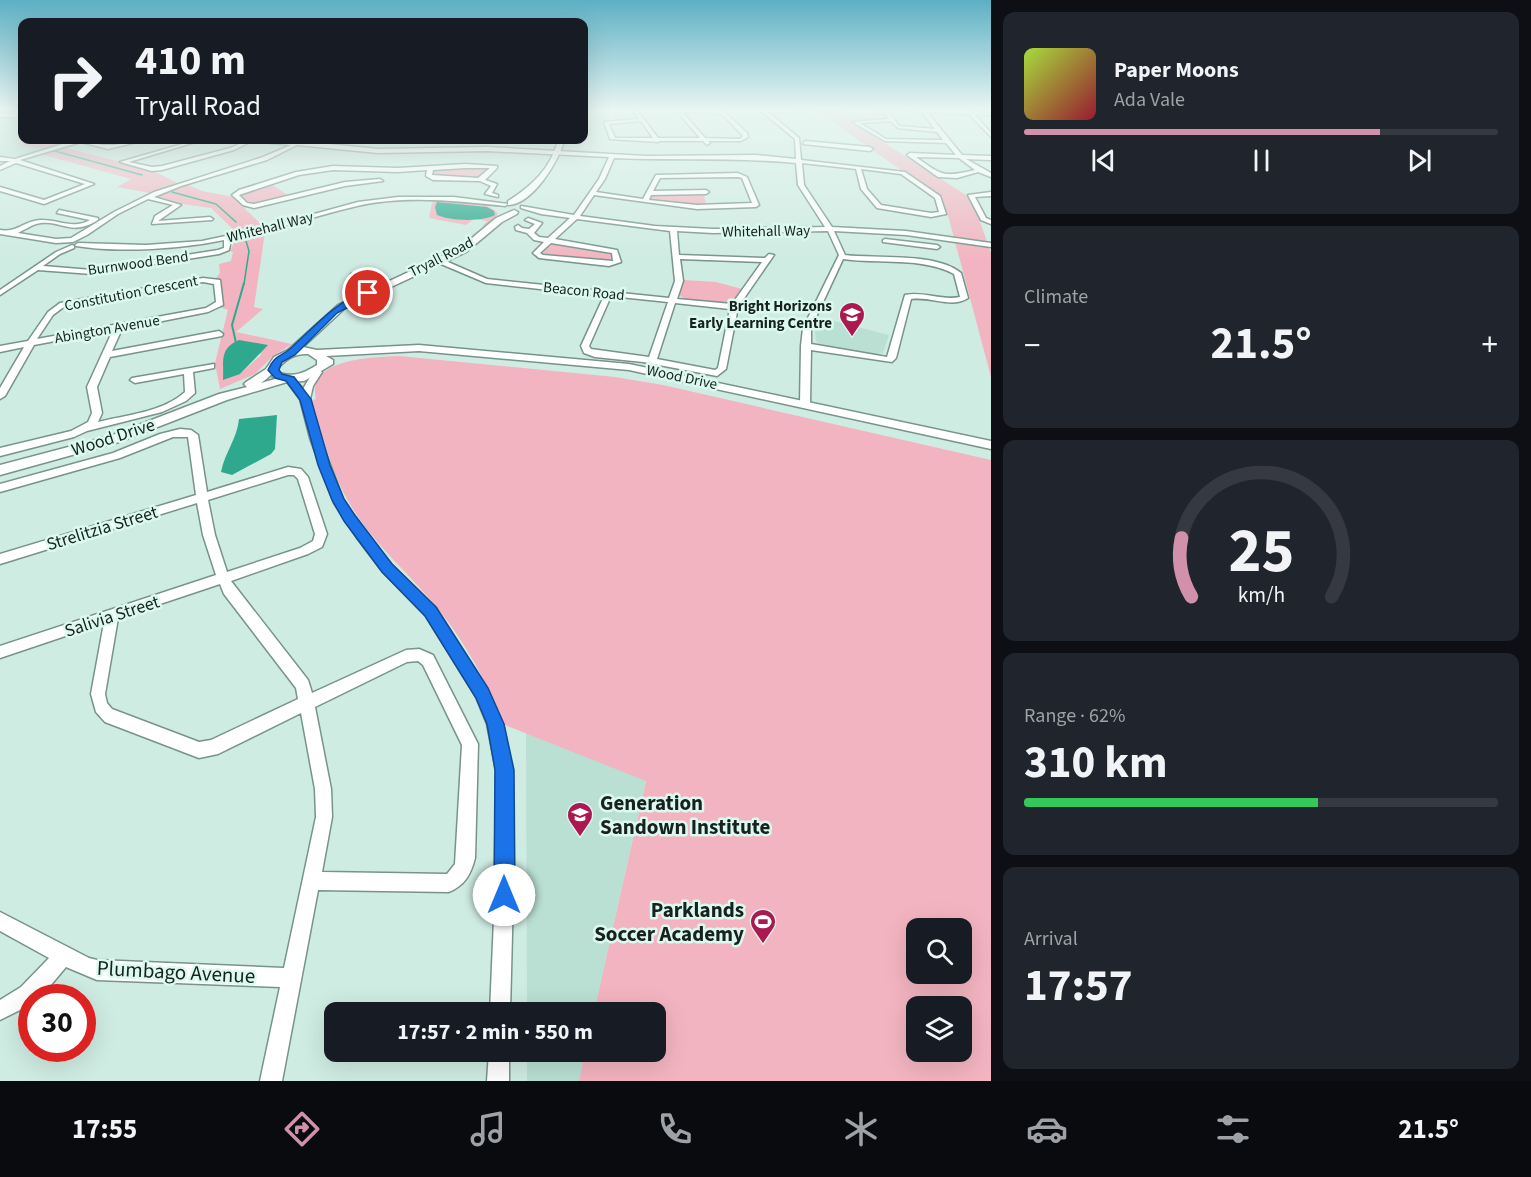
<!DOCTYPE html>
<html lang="en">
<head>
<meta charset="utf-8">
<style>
	body { margin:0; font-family:"Source Sans 3",sans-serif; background:#20242c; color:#f1f3f6; height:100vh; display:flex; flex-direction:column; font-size:22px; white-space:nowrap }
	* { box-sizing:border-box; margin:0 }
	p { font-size:20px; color:#9ea1a6 }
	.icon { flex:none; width:33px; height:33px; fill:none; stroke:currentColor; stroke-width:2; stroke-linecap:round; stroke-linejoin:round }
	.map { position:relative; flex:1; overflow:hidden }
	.details { display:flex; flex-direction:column; gap:12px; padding:12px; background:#0d0f14; width:540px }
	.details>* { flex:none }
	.hud { position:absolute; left:18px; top:18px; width:570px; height:126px; border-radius:12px; box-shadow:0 6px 24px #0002; background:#171b24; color:#f1f3f6; overflow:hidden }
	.controls { position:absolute; left:906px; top:918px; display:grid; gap:12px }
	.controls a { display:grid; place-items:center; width:66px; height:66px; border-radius:12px; background:#171b24; box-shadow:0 6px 24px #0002; font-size:30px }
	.speed { position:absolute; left:18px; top:984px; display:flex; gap:12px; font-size:30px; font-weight:700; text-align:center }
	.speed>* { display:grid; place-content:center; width:78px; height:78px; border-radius:50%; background:#171b24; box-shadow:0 6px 24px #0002; line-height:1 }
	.speed .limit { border:9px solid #d22; background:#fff; color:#111 }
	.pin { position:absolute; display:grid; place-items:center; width:51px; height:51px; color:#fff; margin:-26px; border:3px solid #fff; border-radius:50%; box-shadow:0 2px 6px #0007 }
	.me { position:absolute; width:66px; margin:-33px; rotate:0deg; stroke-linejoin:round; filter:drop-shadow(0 0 4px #0008) }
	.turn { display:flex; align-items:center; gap:21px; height:126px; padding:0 18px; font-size:27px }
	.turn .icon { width:78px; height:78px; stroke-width:2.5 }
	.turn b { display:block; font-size:42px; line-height:51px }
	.big { font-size:45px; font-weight:700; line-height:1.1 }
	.details .tile { flex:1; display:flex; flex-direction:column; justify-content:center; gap:9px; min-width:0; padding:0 21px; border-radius:12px; background:#20242c }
	.details .dial { align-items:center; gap:0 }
	.dial svg { height:156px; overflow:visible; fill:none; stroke:#363941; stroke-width:7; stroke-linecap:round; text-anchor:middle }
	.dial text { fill:#f1f3f6; stroke:none }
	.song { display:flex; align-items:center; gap:18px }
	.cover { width:72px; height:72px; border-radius:9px; background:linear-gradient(135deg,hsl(80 70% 55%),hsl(350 70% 35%)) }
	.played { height:6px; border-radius:3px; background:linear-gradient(90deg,#d291ab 75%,#363941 75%) }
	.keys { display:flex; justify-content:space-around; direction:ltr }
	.heat { display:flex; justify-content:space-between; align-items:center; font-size:33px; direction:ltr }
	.charge { height:9px; border-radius:4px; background:linear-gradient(90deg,#34c759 62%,#363941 0) }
	.trip { position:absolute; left:324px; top:1002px; width:342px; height:60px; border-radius:12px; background:#171b24; box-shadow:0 6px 24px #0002; font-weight:700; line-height:60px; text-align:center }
	.dock { display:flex; height:96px; justify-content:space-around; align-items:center; background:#090b0e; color:#9ea1a6 }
	.dock .icon { width:42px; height:42px }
	.dock .selected { color:#d291ab }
	.dock b { font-size:27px; color:#f1f3f6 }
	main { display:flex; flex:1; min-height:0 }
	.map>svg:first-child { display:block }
	.built { fill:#badfd3 }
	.green { fill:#f2b4c0; fill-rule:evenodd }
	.water { fill:#2ea98d }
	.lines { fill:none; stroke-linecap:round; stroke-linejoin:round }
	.stream-far1 { stroke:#2ea98d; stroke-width:1.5 }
	.stream { stroke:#2ea98d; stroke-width:2 }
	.minor-casing { stroke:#78938a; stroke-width:3 }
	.tertiary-casing { stroke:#78938a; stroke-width:3 }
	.secondary-casing { stroke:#78938a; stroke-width:4 }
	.minor { fill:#fff; fill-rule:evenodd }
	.tertiary { fill:#fff; fill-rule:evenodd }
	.secondary { fill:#facfdb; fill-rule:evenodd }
	.route { fill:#1a73e8; stroke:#114b97; stroke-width:1.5 }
	.labels { text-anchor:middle; stroke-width:5; stroke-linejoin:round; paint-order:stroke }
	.far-street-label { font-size:15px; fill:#17221e; stroke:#dcf9f0 }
	.far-poi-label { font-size:15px; font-weight:bold; fill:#17221e; stroke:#dcf9f0; text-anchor:end }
	.street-label { font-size:18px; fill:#17221e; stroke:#dcf9f0 }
	.near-poi-label { font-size:21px; font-weight:bold; fill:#17221e; stroke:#dcf9f0; text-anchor:start }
	.near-street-label { font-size:21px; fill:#17221e; stroke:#dcf9f0 }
</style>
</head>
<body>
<main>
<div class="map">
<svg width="991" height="1081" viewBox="0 0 991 1081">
	<rect width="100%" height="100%" fill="#cfece2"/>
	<g class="built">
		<path d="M22,116L23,140L17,144L43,150L22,156L0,157V117Z"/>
		<path d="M822,318L889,335L883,353L873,355L822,346L816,341L815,332Z"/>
		<path d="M526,733L646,780L594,1012H527Z"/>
		<path d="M527,1052H585L579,1081H527Z"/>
	</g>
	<g class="green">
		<path d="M814,109H841C853,118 857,117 874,116L875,111L872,109H882L889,119L851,121L972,199L991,253V377L949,219L941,198Z"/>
		<path d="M23,140H66L71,141L44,150L16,144Z"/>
		<path d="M62,147L152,170L179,184L150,193L117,187L131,179L41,154Z"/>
		<path d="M491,168L478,178L432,175L435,169Z"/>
		<path d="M271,184L289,196C269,202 257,210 240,196Z"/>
		<path d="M188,185L202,191L233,197L247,207L245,209L265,228L237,233L211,208L182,204L157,196Z"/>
		<path d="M702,194L704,195L706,205L652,202L648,200L651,195Z"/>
		<path d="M437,200C451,200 491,201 498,214L487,226H483L487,221L474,219L466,225L429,218L432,203Z"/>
		<path d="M265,232L254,307L263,309L236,332L292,344L272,357L255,374L220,389L215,363L228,310L217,306L214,280L220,273L219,264L231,261L233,252L230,251L236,239ZM224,353L262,354L240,374L224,361Z"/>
		<path d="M554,243L611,252L612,260L542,254L550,244Z"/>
		<path d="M684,280L716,282L742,289L733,302L729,303L685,299L679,295Z"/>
		<path d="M399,356L615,377L663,385L991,460V1081H579L585,1052H656V1012H594L646,781L505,725C486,680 460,632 427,596C401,566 372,541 351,506C331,473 323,437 312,400L316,399C305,358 375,357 399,356ZM916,928H962V974H916ZM916,1006H962V1052H916Z"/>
	</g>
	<g class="water">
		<path d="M437,202L487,207L494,211L495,215C482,222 450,221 437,215L435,207Z"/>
		<path d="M239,340L268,345L240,374L223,380C224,360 219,349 239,340Z"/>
		<path d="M277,415L275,449L271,454L232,475L221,472C225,452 237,439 239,419Z"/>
	</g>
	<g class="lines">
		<g class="stream-far1">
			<path d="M55,151L142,175"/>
			<path d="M172,192L216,204L236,222"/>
			<path d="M244,284L249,251L246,241"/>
		</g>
		<path class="stream" d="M236,343L232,325L244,283"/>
		<defs>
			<g id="minor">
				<path d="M632,109H636L658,138H700L675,109L724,111L747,133L748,137L741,141H708L710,143L707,145L703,141H660L658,142L610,139L604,122L639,119ZM682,112L721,113L743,136L740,139L705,138ZM641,121L653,138H615L609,124Z"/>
				<path d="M759,109H813L811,111L768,112L799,138L801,160L905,172L940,196L946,214L931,217L877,208L861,189L856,169L802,163L804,185L832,227L906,231L991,243V247L906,235L834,231L845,255C877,259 936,252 961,273L968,298C951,309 931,296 911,299L896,358L892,362L811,350L810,404L805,407L800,404L801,346L803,328L839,255L828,231L713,233L677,231L679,255L765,258L769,254L774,255L738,307L726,369L717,376L643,362L595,357L584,353L581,346L604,296L486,283L434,261L441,259L487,279L669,298L675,281L670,231L577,219L555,239L617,250L621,262L609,266L539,258L533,253L544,242L534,240L527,233L516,230L515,227L518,225L522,228L529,229L535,224L525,220L528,218L542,223L534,233L539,237L548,238L570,218L541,214L521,208V206L574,215L599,179L609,157L487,151L378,153L297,145L267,160L181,186L154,197L181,205L158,221L210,217L213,219L212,220L152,224L155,216L173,205L148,199L118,214L87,235L73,242L56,243L0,234V230C17,233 24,221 40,220C58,219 73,230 90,220L57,213L59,210L98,218V220C69,238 61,218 36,224C30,226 24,230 18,233L56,239L71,238L114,212L154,192L263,157L291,145L252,141L234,150L162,170L152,171L120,162L196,140H202L129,162L152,167L162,166L230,148L248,140L298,141L378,149L487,147L646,156L756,155L796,159L795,139ZM614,158C675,161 736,157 796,163L798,185L825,227L713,229L655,226L580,216L594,195L697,209L756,207L759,205L747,177L738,173L656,175L643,199L596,192L605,179ZM861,169L901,174L935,198L939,212L931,213L881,205L867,189ZM738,177L742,178L752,203L697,205L649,200L651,195L706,194L709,192L706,190L653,191L660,178ZM551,243L612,253L613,261L543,255L540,253ZM680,259L762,262L732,304L677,299L683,281ZM843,259C877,264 924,257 954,274L960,297C942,301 924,291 905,295L887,357L811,344V328ZM611,296L668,302L649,357L591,349L589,346ZM675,303L730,309L718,368L715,370L657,359Z"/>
				<path d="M882,109H886L899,126L935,129L922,112L895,109L967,111L966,109H970L972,112L991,113V115L974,114L991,133V137L969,114L927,112L962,155L991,156V160L966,159L991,173V177L978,172L957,178L938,177L907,155L910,153L956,155L946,143L885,141L853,122L889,119ZM891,121L898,128L937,132L943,140L886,139L860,123ZM916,157L959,158L975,170C942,178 942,175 916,157Z"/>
				<path d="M75,140C86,139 95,145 107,145C120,146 133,139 145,140L108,149L81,142L20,160L94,184L44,204L0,191V187L44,200L85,184L16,163L0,170V166L10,161H0V157L15,159Z"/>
				<path d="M805,141L870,147L873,149L870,151L803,144Z"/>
				<path d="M465,164L497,166V168L485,180L497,184L492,193L498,195V197L485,194L491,186L480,181L433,180L426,176L427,170L398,172L333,170L299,175L239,195L247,203L254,204L345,182L380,179L383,181L345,186L254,208L243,205L232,195L239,190L296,172L333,166L398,168ZM465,168H490L478,178L432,175L433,170Z"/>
				<path d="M991,192V196L975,197L986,218L991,220V224L981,220L968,195Z"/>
				<path d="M398,197H454L508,204L505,206C457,201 405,195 357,206C315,216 274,230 231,239L229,250L219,254L92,274L38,270L0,295V290L56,252L72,245L74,246V248L60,254L43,266L92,270L218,250L224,248V240C181,249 119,253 76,246L75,245L78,243L146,245L202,241L263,228L358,202Z"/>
				<path d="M885,239L937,245L940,247L937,249L883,242V240Z"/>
				<path d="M351,274H357L384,288L377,290L351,278Z"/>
				<path d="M203,278L220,280L223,305L208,312L122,329L112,351L219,331L223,334L222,336L110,357L97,387L102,413L98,422C126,415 163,412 185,392L184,374L135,383L130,380L132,378L214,364V368L193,372L195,393L186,401L162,412L87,431L74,437L0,456V448L71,431L88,422L92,413L87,387L113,330L34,345L5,396L0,399V388L24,347L0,352V346L28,341L48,312L60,303ZM203,282L214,284L216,302L206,308L37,339L53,315L65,306Z"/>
				<path d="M317,369L322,372L313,386L310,399L320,438L343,499L365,532L391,564L436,608L487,688L503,724L512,770L513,895L510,1012H490L495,895L496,770L487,724L476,697L426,616L383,572L357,538L334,503L310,438L300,399L285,379L290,376L293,377L303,389L314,370Z"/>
				<path d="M180,429L191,430L198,435L207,492L288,467L301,469L308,477L327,534L322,547L308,554L231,581L308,680L312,693L406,650L419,649L433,655L478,744L475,858C471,874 465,885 449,892L318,890L282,1081H260L280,987L97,980L66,967L40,998H32V1004L0,1020V1000L21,987L49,958L0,931V912L89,958L97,960L284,968L316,817L315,789L301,713L218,754L199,758L105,722L96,712L91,694L104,623L0,658V646L216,575L203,535L197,503L0,564V554L196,495L188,437H173L120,458L0,492V484L113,453L160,434ZM288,475H294L298,479L315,534L313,541L300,548L227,572L215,535L208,500ZM220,584L224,594L296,688L298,699L211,740L199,742L112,709L107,703L105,694L118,618ZM418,661L423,665L462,745L455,864L447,874L322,872L332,817L331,789L315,707L407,662Z"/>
				<path d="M489,1052H509V1081H487Z"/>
			</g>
			<g id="tertiary">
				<rect x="0" y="113" width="22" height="4"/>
				<path d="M558,140H564C560,160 532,205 508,205V201C532,186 551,168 558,140Z"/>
				<path d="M514,210L518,212L517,214L502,222L466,252L344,309L303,347L317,350L419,345L629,364L991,441V449L629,370L419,351L326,356L333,360V364L304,381L287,382L227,400L119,442L0,475V465L110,436L219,394L247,387L244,384L246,382L266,369L274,357L288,350L338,305L460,248L496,218ZM308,354L317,360V365C302,374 295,377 278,373L272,376L275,379L261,383C279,371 284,353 308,354Z"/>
			</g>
			<path id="secondary" d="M0,109H4L0,112Z"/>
		</defs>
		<use href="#minor" class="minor-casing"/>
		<use href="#tertiary" class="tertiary-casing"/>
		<use href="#secondary" class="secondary-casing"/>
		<use href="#minor" class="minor"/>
		<use href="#tertiary" class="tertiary"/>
		<use href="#secondary" class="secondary"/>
	</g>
	<linearGradient id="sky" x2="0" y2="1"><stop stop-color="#5db0c4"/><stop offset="0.42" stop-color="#e9f6f2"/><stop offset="1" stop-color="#e9f6f2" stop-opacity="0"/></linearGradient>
	<rect width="991" height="261" fill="url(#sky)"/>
	<path class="route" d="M368,290L372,293L371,295L337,313L295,355L282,362L279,370L282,374L294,377L311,399L330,465L344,499L354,514L392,564L436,607L488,688L504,724L514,770L515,895L511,902L504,905L497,902L494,895L495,770L487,724L476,698L425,616L382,572L344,521L332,500L318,465L300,400L286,381L275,378L268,370C275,354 280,358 291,348C315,326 336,301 368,290Z"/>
	<defs>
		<symbol id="school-pin" viewBox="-11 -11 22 30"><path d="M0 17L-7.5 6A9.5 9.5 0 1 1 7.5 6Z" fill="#ab1950" stroke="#dcf9f0"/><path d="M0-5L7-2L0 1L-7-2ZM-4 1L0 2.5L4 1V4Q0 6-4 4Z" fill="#fff"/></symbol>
		<symbol id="stadium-pin" viewBox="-11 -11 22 30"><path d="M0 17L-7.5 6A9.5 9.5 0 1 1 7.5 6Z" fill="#ab1950" stroke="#dcf9f0"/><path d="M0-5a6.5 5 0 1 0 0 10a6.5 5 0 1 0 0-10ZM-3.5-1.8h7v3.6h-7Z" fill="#fff"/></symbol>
	</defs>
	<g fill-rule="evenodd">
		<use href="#school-pin" x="837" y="300" width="30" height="40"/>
		<use href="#school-pin" x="565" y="800" width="30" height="40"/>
		<use href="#stadium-pin" x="748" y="907" width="30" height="40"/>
	</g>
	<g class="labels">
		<g class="far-street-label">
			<text transform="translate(270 227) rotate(-14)" y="5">Whitehall Way</text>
			<text transform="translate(766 231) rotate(-1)" y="5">Whitehall Way</text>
			<text transform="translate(441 257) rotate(-27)" y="5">Tryall Road</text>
			<text transform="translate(138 263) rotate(-8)" y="5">Burnwood Bend</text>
			<text transform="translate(584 291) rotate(6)" y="5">Beacon Road</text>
			<text transform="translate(131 293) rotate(-11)" y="5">Constitution Crescent</text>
			<text transform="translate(107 329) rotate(-10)" y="5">Abington Avenue</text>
			<text transform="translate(682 377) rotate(12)" y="5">Wood Drive</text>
		</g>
		<g class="far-poi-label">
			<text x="832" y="311">Bright Horizons<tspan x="832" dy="17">Early Learning Centre</tspan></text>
		</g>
		<g class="street-label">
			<text transform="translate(113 437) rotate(-18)" y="6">Wood Drive</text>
			<text transform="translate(102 528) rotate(-17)" y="6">Strelitzia Street</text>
			<text transform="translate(112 616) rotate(-18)" y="6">Salivia Street</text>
		</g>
		<g class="near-poi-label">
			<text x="600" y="810">Generation<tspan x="600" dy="24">Sandown Institute</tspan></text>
			<text x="744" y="917" text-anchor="end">Parklands<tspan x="744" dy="24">Soccer Academy</tspan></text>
		</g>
		<g class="near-street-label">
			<text transform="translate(176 972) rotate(3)" y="7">Plumbago Avenue</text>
		</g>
	</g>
</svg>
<div class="controls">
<a><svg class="icon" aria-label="search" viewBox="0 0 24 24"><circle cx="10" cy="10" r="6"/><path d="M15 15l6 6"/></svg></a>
<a><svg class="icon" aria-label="layers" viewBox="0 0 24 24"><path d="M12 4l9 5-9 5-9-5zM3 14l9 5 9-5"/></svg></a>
</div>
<div class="speed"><div class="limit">30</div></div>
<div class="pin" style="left:368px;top:293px;background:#d93025"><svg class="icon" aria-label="arrive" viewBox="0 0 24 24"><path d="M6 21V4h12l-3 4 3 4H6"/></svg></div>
<svg class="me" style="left:504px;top:895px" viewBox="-20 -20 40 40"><circle r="19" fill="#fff"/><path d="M0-13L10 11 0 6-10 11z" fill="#1a73e8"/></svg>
<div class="trip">17:57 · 2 min · 550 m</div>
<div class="hud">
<div class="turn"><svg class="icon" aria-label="right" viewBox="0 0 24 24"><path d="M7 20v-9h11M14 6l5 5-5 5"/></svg><div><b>410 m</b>Tryall Road</div></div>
</div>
</div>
<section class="details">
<div class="tile">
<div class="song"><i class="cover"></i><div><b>Paper Moons</b><p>Ada Vale</p></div></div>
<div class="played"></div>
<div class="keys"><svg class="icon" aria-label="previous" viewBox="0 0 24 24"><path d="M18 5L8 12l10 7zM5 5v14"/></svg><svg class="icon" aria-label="pause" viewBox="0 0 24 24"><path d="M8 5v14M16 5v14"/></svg><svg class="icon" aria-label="next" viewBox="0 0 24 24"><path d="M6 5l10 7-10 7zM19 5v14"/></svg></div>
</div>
<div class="tile"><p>Climate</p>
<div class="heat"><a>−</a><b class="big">21.5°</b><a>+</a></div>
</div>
<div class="tile dial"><svg viewBox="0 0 100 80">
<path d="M14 69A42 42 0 1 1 86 69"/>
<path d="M14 69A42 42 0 0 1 9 39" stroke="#d291ab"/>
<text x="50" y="56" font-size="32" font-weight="700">25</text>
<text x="50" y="72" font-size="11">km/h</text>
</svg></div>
<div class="tile"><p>Range · 62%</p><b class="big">310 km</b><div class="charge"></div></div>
<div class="tile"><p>Arrival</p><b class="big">17:57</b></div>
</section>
</main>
<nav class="dock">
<b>17:55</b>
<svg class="icon selected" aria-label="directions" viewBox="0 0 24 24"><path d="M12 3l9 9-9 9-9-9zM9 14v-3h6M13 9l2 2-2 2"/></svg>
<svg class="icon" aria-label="music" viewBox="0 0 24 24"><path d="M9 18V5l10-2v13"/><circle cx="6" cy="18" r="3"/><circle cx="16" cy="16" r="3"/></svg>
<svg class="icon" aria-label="phone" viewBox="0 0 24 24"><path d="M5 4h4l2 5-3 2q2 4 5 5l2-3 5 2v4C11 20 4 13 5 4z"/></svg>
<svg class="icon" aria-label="climate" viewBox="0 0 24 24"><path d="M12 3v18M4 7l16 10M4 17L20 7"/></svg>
<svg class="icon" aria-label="car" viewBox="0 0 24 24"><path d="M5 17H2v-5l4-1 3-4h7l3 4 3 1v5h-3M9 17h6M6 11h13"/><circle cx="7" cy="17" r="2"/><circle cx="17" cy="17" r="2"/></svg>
<svg class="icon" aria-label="filters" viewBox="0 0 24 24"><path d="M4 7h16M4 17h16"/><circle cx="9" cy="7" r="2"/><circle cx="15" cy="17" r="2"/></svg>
<b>21.5°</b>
</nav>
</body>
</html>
